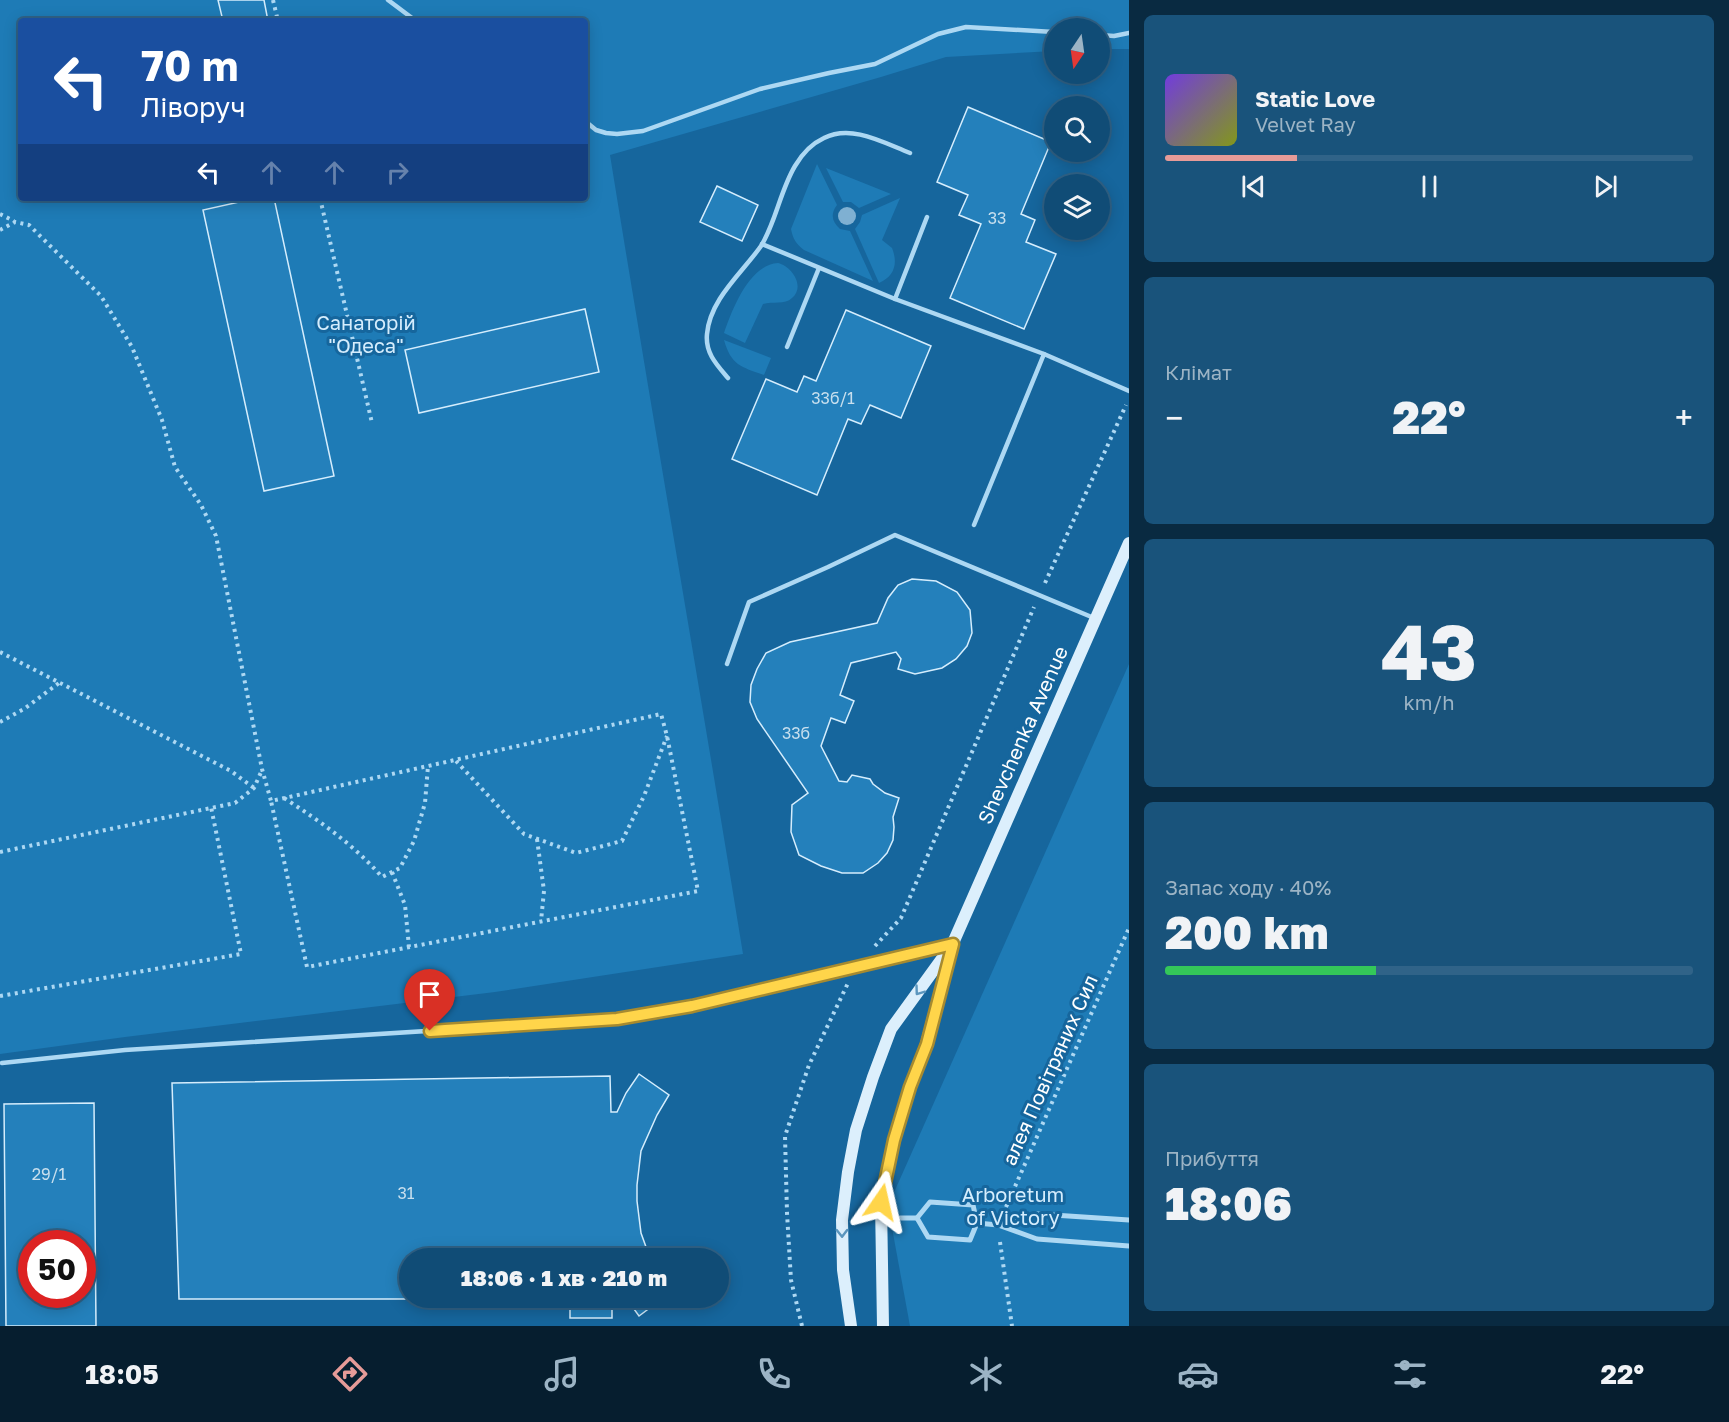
<!DOCTYPE html>
<html lang="uk">
<head>
<meta charset="utf-8">
<style>
	body { margin:0; font-family:"Golos Text",sans-serif; background:#19537b; color:#f1f3f6; height:100vh; display:flex; flex-direction:column; font-size:22px; white-space:nowrap }
	* { box-sizing:border-box; margin:0 }
	p { font-size:20px; color:#9cb4c5 }
	.icon { flex:none; width:33px; height:33px; fill:none; stroke:currentColor; stroke-width:2; stroke-linecap:round; stroke-linejoin:round }
	.map { position:relative; flex:1; overflow:hidden }
	.side { display:flex; flex-direction:column; gap:15px; padding:15px; background:#092a41; width:600px }
	.side>* { flex:none }
	.guide { position:absolute; left:18px; top:18px; width:570px; height:183px; border-radius:6px; box-shadow:0 3px 15px #0003,0 0 0 2px #306388; background:#1a4fa0; color:#fff; overflow:hidden }
	.needle { width:39px; rotate:193deg }
	.tools { position:absolute; left:1044px; top:18px; display:grid; gap:12px }
	.tools a { display:grid; place-items:center; width:66px; height:66px; border-radius:50%; background:#104c76; box-shadow:0 3px 15px #0003,0 0 0 2px #306388; font-size:30px }
	.speed { position:absolute; left:18px; top:1230px; display:flex; gap:12px; font-size:30px; font-weight:700; text-align:center }
	.speed>* { display:grid; place-content:center; width:78px; height:78px; border-radius:50%; background:#104c76; box-shadow:0 3px 15px #0003,0 0 0 2px #306388; line-height:1 }
	.speed .limit { border:9px solid #d22; background:#fff; color:#111 }
	.pin { position:absolute; display:grid; place-items:center; width:51px; height:51px; color:#fff; margin:-62px -26px; border-radius:50% 50% 50% 0; rotate:-45deg; box-shadow:0 0 6px #0007 }
	.pin .icon { rotate:45deg }
	.me { position:absolute; width:66px; margin:-33px; rotate:11deg; stroke-linejoin:round; filter:drop-shadow(0 0 4px #0008) }
	.turn { display:flex; align-items:center; gap:21px; height:126px; padding:0 24px; font-size:27px }
	.turn .icon { width:78px; height:78px; stroke-width:2.5 }
	.turn b { display:block; font-size:42px; line-height:51px }
	.lanes { display:flex; align-items:center; height:57px; padding:0 24px; background:#0003; justify-content:center; gap:30px; direction:ltr }
	.lanes .off { opacity:.35 }
	.big { font-size:45px; font-weight:800; line-height:1.1 }
	.side .tile { flex:1; display:flex; flex-direction:column; justify-content:center; gap:9px; min-width:0; padding:0 21px; border-radius:9px; background:#19537b }
	.side .dial { align-items:center; gap:0 }
	.dial b { font-size:78px; line-height:1 }
	.song { display:flex; align-items:center; gap:18px }
	.cover { width:72px; height:72px; border-radius:9px; background:linear-gradient(135deg,hsl(260 70% 55%),hsl(70 70% 35%)) }
	.played { height:6px; border-radius:3px; background:linear-gradient(90deg,#e69b98 25%,#306388 25%) }
	.keys { display:flex; justify-content:space-around; direction:ltr }
	.heat { display:flex; justify-content:space-between; align-items:center; font-size:33px; direction:ltr }
	.charge { height:9px; border-radius:4px; background:linear-gradient(90deg,#34c759 40%,#306388 0) }
	.trip { position:absolute; left:399px; top:1248px; width:330px; height:60px; border-radius:30px; background:#104c76; box-shadow:0 3px 15px #0003,0 0 0 2px #306388; font-weight:800; line-height:60px; text-align:center }
	.tab-bar { display:flex; height:96px; justify-content:space-around; align-items:center; background:#061e2f; color:#9cb4c5 }
	.tab-bar .icon { width:42px; height:42px }
	.tab-bar .active { color:#e69b98 }
	.tab-bar b { font-size:27px; color:#f1f3f6 }
	main { display:flex; flex:1; min-height:0 }
	.map>svg:first-child { display:block }
	.green { fill:#1e7bb6; fill-rule:evenodd }
	.building { fill:#2480bb; stroke:#d5edfd; stroke-width:1.5; fill-rule:evenodd }
	.lines { fill:none; stroke-linecap:round; stroke-linejoin:round }
	.path { stroke:#add8f3; stroke-width:4; stroke-dasharray:3 4.5; stroke-linecap:butt }
	.service { stroke:#add8f3; stroke-width:4.5 }
	.pedestrian { stroke:#add8f3; stroke-width:5 }
	.secondary { stroke:#dceffc; stroke-width:12 }
	.tree { fill:#7fb0d2 }
	.oneway { stroke:#5b96be }
	.route-casing { stroke:#a68a30; stroke-width:15 }
	.route { stroke:#ffd54a; stroke-width:10 }
	.labels { text-anchor:middle; stroke-width:6; stroke-linejoin:round; paint-order:stroke }
	.number-label { font-size:16px; fill:#c8dfee }
	.park-label { font-size:20px; fill:#d5edfd; stroke:#16669d }
	.street-label { font-size:20px; fill:#fff; stroke:#16669d }
</style>
</head>
<body>
<main>
<div class="map">
<svg width="1129" height="1326" viewBox="0 0 1129 1326">
	<rect width="100%" height="100%" fill="#16669d"/>
	<g class="green">
		<path d="M0,0H1129V49H1100V28H1054V51L946,57L881,77L610,155C653,421 700,688 743,954L495,992L125,1037L0,1054ZM21,21H585V198H21Z"/>
		<path d="M817,164L837,205C830,214 832,222 840,229L850,231L873,281L804,250C796,244 793,239 791,229Z"/>
		<path d="M826,168L891,194L859,208L851,202H843Z"/>
		<path d="M900,198L882,240L892,248C898,263 895,276 879,283L855,229L860,222L862,215Z"/>
		<path d="M778,263C791,266 806,286 792,298C785,305 772,301 763,304L745,343L724,333C732,310 749,265 778,263Z"/>
		<path d="M724,340L771,358L764,375C741,367 731,365 724,340Z"/>
		<path d="M1129,664V1326H910L888,1206Z"/>
	</g>
	<g class="building">
		<path d="M218,0H264L268,21H223Z"/>
		<path d="M968,107L1051,142L1021,214L1035,220L1026,242L1056,254L1024,329L950,298L981,224L959,215L968,195L937,182Z"/>
		<path d="M717,186L758,205L742,241L700,222Z"/>
		<path d="M257,198H274L334,476L264,491L203,210Z"/>
		<path d="M585,309L599,372L419,413L405,350Z"/>
		<path d="M846,310L931,346L901,418L870,405L861,424L848,419L817,495L732,459L766,379L797,392L804,376L816,381Z"/>
		<path d="M912,579L936,581L957,592L970,610L972,633L967,646L956,659L942,668L915,674L898,669L901,659L896,652L851,663L840,695L854,701L845,723L831,718L821,746L839,781L847,782L852,775L870,779L873,784L885,793L899,798L893,817L894,827L893,840L887,853L878,863L863,873H842L821,866L799,855L791,832L792,805L808,793L757,719L750,702L751,685L757,669L766,653L790,642L877,623L888,598L898,585Z"/>
		<path d="M639,1074L669,1095L657,1115L641,1151L637,1185V1201L641,1233L650,1258H410V1298H612V1318H570V1299H179L172,1083L610,1076L611,1112H617L626,1093Z"/>
		<path d="M94,1103L96,1326H6L4,1104ZM32,1244H82V1294H32Z"/>
		<path d="M626,1298H663L639,1316Z"/>
	</g>
	<g class="lines">
		<g class="path">
			<path d="M273,0L278,21"/>
			<path d="M320,198L372,423"/>
			<path d="M0,214L14,221"/>
			<path d="M0,230L15,222L29,225L101,296L132,347L162,420L175,467L201,505L216,536L262,769L271,801L661,714L667,736L698,891L307,967L271,801"/>
			<path d="M1045,583L1126,405"/>
			<path d="M0,652L231,771L254,788"/>
			<path d="M0,722L24,709L59,683"/>
			<path d="M456,761L524,834L576,853L622,841L644,796L667,736"/>
			<path d="M284,798C321,822 353,844 382,877L400,868L414,841L425,803L428,766"/>
			<path d="M537,839L544,891L541,921"/>
			<path d="M0,852L235,803L254,788L262,770"/>
			<path d="M392,872L405,905L409,947"/>
			<path d="M875,946L901,918L1034,607"/>
			<path d="M0,996L241,954L211,807"/>
			<path d="M1006,1207L1129,928"/>
			<path d="M1000,1242L1012,1326"/>
			<path d="M802,1326L791,1280L787,1213L785,1136L809,1065L848,983"/>
		</g>
		<g class="service">
			<path d="M388,0L416,21"/>
			<path d="M1100,35L1114,36L1129,33"/>
			<path d="M585,121L596,130L606,133L617,134L643,131L760,89L829,73L875,64L938,34L966,27L1054,32"/>
			<path d="M762,244L895,299L1044,354L1129,391"/>
			<path d="M895,299L927,217"/>
			<path d="M787,347L819,268"/>
			<path d="M728,378C717,365 705,353 707,334C710,299 742,273 761,246C776,222 780,191 795,166C802,154 811,144 824,138C852,124 884,143 910,153"/>
			<path d="M974,525L1044,354"/>
			<path d="M727,664L749,602L828,567L895,535L1094,618"/>
			<path d="M2,1063L125,1050L617,1019L692,1006L947,945"/>
		</g>
		<g class="pedestrian">
			<path d="M930,1202L973,1205L977,1223L970,1240L928,1237L917,1218Z"/>
			<path d="M900,1218H917"/>
			<path d="M977,1223L998,1225L1037,1239L1129,1246"/>
			<path d="M998,1225L1038,1214L1129,1220"/>
		</g>
		<g class="secondary">
			<path d="M851,1326L843,1270L842,1220L848,1172L856,1130L873,1077L891,1029L949,949"/>
			<path d="M883,1326L881,1202L894,1140L910,1087L926,1044L953,943L1129,543"/>
		</g>
	</g>
	<circle class="tree" cx="847" cy="216" r="9"/>
	<defs><path id="oneway-chevron" d="M-2-3.5L2.5 0L-2 3.5" fill="none" stroke-width="1.6" stroke-linecap="round" stroke-linejoin="round" transform="scale(1.5)"/></defs>
	<g class="oneway">
		<use href="#oneway-chevron" transform="translate(919 991) rotate(126)"/>
		<use href="#oneway-chevron" transform="translate(842 1233) rotate(89)"/>
	</g>
	<g class="lines">
		<defs>
			<path id="route" d="M430,1031L617,1019L692,1006L953,944L927,1044L910,1087L894,1140L881,1202"/>
		</defs>
		<use href="#route" class="route-casing"/>
		<use href="#route" class="route"/>
	</g>
	<g class="labels">
		<g class="number-label">
			<text x="997" y="224">33</text>
			<text x="833" y="404">33б/1</text>
			<text x="796" y="739">33б</text>
			<text x="49" y="1180">29/1</text>
			<text x="406" y="1199">31</text>
		</g>
		<g class="park-label">
			<text x="366" y="330">Санаторій<tspan x="366" dy="23">"Одеса"</tspan></text>
			<text x="1013" y="1202">Arboretum<tspan x="1013" dy="23">of Victory</tspan></text>
		</g>
		<g class="street-label">
			<text transform="translate(1023 735) rotate(-66)" y="7">Shevchenka Avenue</text>
			<text transform="translate(1050 1070) rotate(-66)" y="7">алея Повітряних Сил</text>
		</g>
	</g>
</svg>
<div class="tools">
<a><svg class="needle" viewBox="-14 -14 28 28"><path d="M0-13l5 13h-10z" fill="#e53935"/><path d="M0 13l5-13h-10z" fill="#9cb4c5"/></svg></a>
<a><svg class="icon" aria-label="search" viewBox="0 0 24 24"><circle cx="10" cy="10" r="6"/><path d="M15 15l6 6"/></svg></a>
<a><svg class="icon" aria-label="layers" viewBox="0 0 24 24"><path d="M12 4l9 5-9 5-9-5zM3 14l9 5 9-5"/></svg></a>
</div>
<div class="speed"><div class="limit">50</div></div>
<div class="pin" style="left:430px;top:1031px;background:#d93025"><svg class="icon" aria-label="arrive" viewBox="0 0 24 24"><path d="M6 21V4h12l-3 4 3 4H6"/></svg></div>
<svg class="me" style="left:881px;top:1202px" viewBox="-20 -20 40 40"><path d="M0-17L14 15 0 8-14 15z" fill="#ffd54a" stroke="#fff" stroke-width="4"/></svg>
<div class="trip">18:06 · 1 хв · 210 m</div>
<div class="guide">
<div class="turn"><svg class="icon" aria-label="left" viewBox="0 0 24 24"><path d="M17 20v-9H6M10 6l-5 5 5 5"/></svg><div><b>70 m</b>Ліворуч</div></div>
<div class="lanes"><svg class="icon" aria-label="left" viewBox="0 0 24 24"><path d="M17 20v-9H6M10 6l-5 5 5 5"/></svg><svg class="icon off" aria-label="ahead" viewBox="0 0 24 24"><path d="M12 20V5M6 11l6-6 6 6"/></svg><svg class="icon off" aria-label="ahead" viewBox="0 0 24 24"><path d="M12 20V5M6 11l6-6 6 6"/></svg><svg class="icon off" aria-label="right" viewBox="0 0 24 24"><path d="M7 20v-9h11M14 6l5 5-5 5"/></svg></div>
</div>
</div>
<section class="side">
<div class="tile">
<div class="song"><i class="cover"></i><div><b>Static Love</b><p>Velvet Ray</p></div></div>
<div class="played"></div>
<div class="keys"><svg class="icon" aria-label="previous" viewBox="0 0 24 24"><path d="M18 5L8 12l10 7zM5 5v14"/></svg><svg class="icon" aria-label="pause" viewBox="0 0 24 24"><path d="M8 5v14M16 5v14"/></svg><svg class="icon" aria-label="next" viewBox="0 0 24 24"><path d="M6 5l10 7-10 7zM19 5v14"/></svg></div>
</div>
<div class="tile"><p>Клімат</p>
<div class="heat"><a>−</a><b class="big">22°</b><a>+</a></div>
</div>
<div class="tile dial"><b>43</b><p>km/h</p></div>
<div class="tile"><p>Запас ходу · 40%</p><b class="big">200 km</b><div class="charge"></div></div>
<div class="tile"><p>Прибуття</p><b class="big">18:06</b></div>
</section>
</main>
<nav class="tab-bar">
<b>18:05</b>
<svg class="icon active" aria-label="directions" viewBox="0 0 24 24"><path d="M12 3l9 9-9 9-9-9zM9 14v-3h6M13 9l2 2-2 2"/></svg>
<svg class="icon" aria-label="music" viewBox="0 0 24 24"><path d="M9 18V5l10-2v13"/><circle cx="6" cy="18" r="3"/><circle cx="16" cy="16" r="3"/></svg>
<svg class="icon" aria-label="phone" viewBox="0 0 24 24"><path d="M5 4h4l2 5-3 2q2 4 5 5l2-3 5 2v4C11 20 4 13 5 4z"/></svg>
<svg class="icon" aria-label="climate" viewBox="0 0 24 24"><path d="M12 3v18M4 7l16 10M4 17L20 7"/></svg>
<svg class="icon" aria-label="car" viewBox="0 0 24 24"><path d="M5 17H2v-5l4-1 3-4h7l3 4 3 1v5h-3M9 17h6M6 11h13"/><circle cx="7" cy="17" r="2"/><circle cx="17" cy="17" r="2"/></svg>
<svg class="icon" aria-label="filters" viewBox="0 0 24 24"><path d="M4 7h16M4 17h16"/><circle cx="9" cy="7" r="2"/><circle cx="15" cy="17" r="2"/></svg>
<b>22°</b>
</nav>
</body>
</html>
